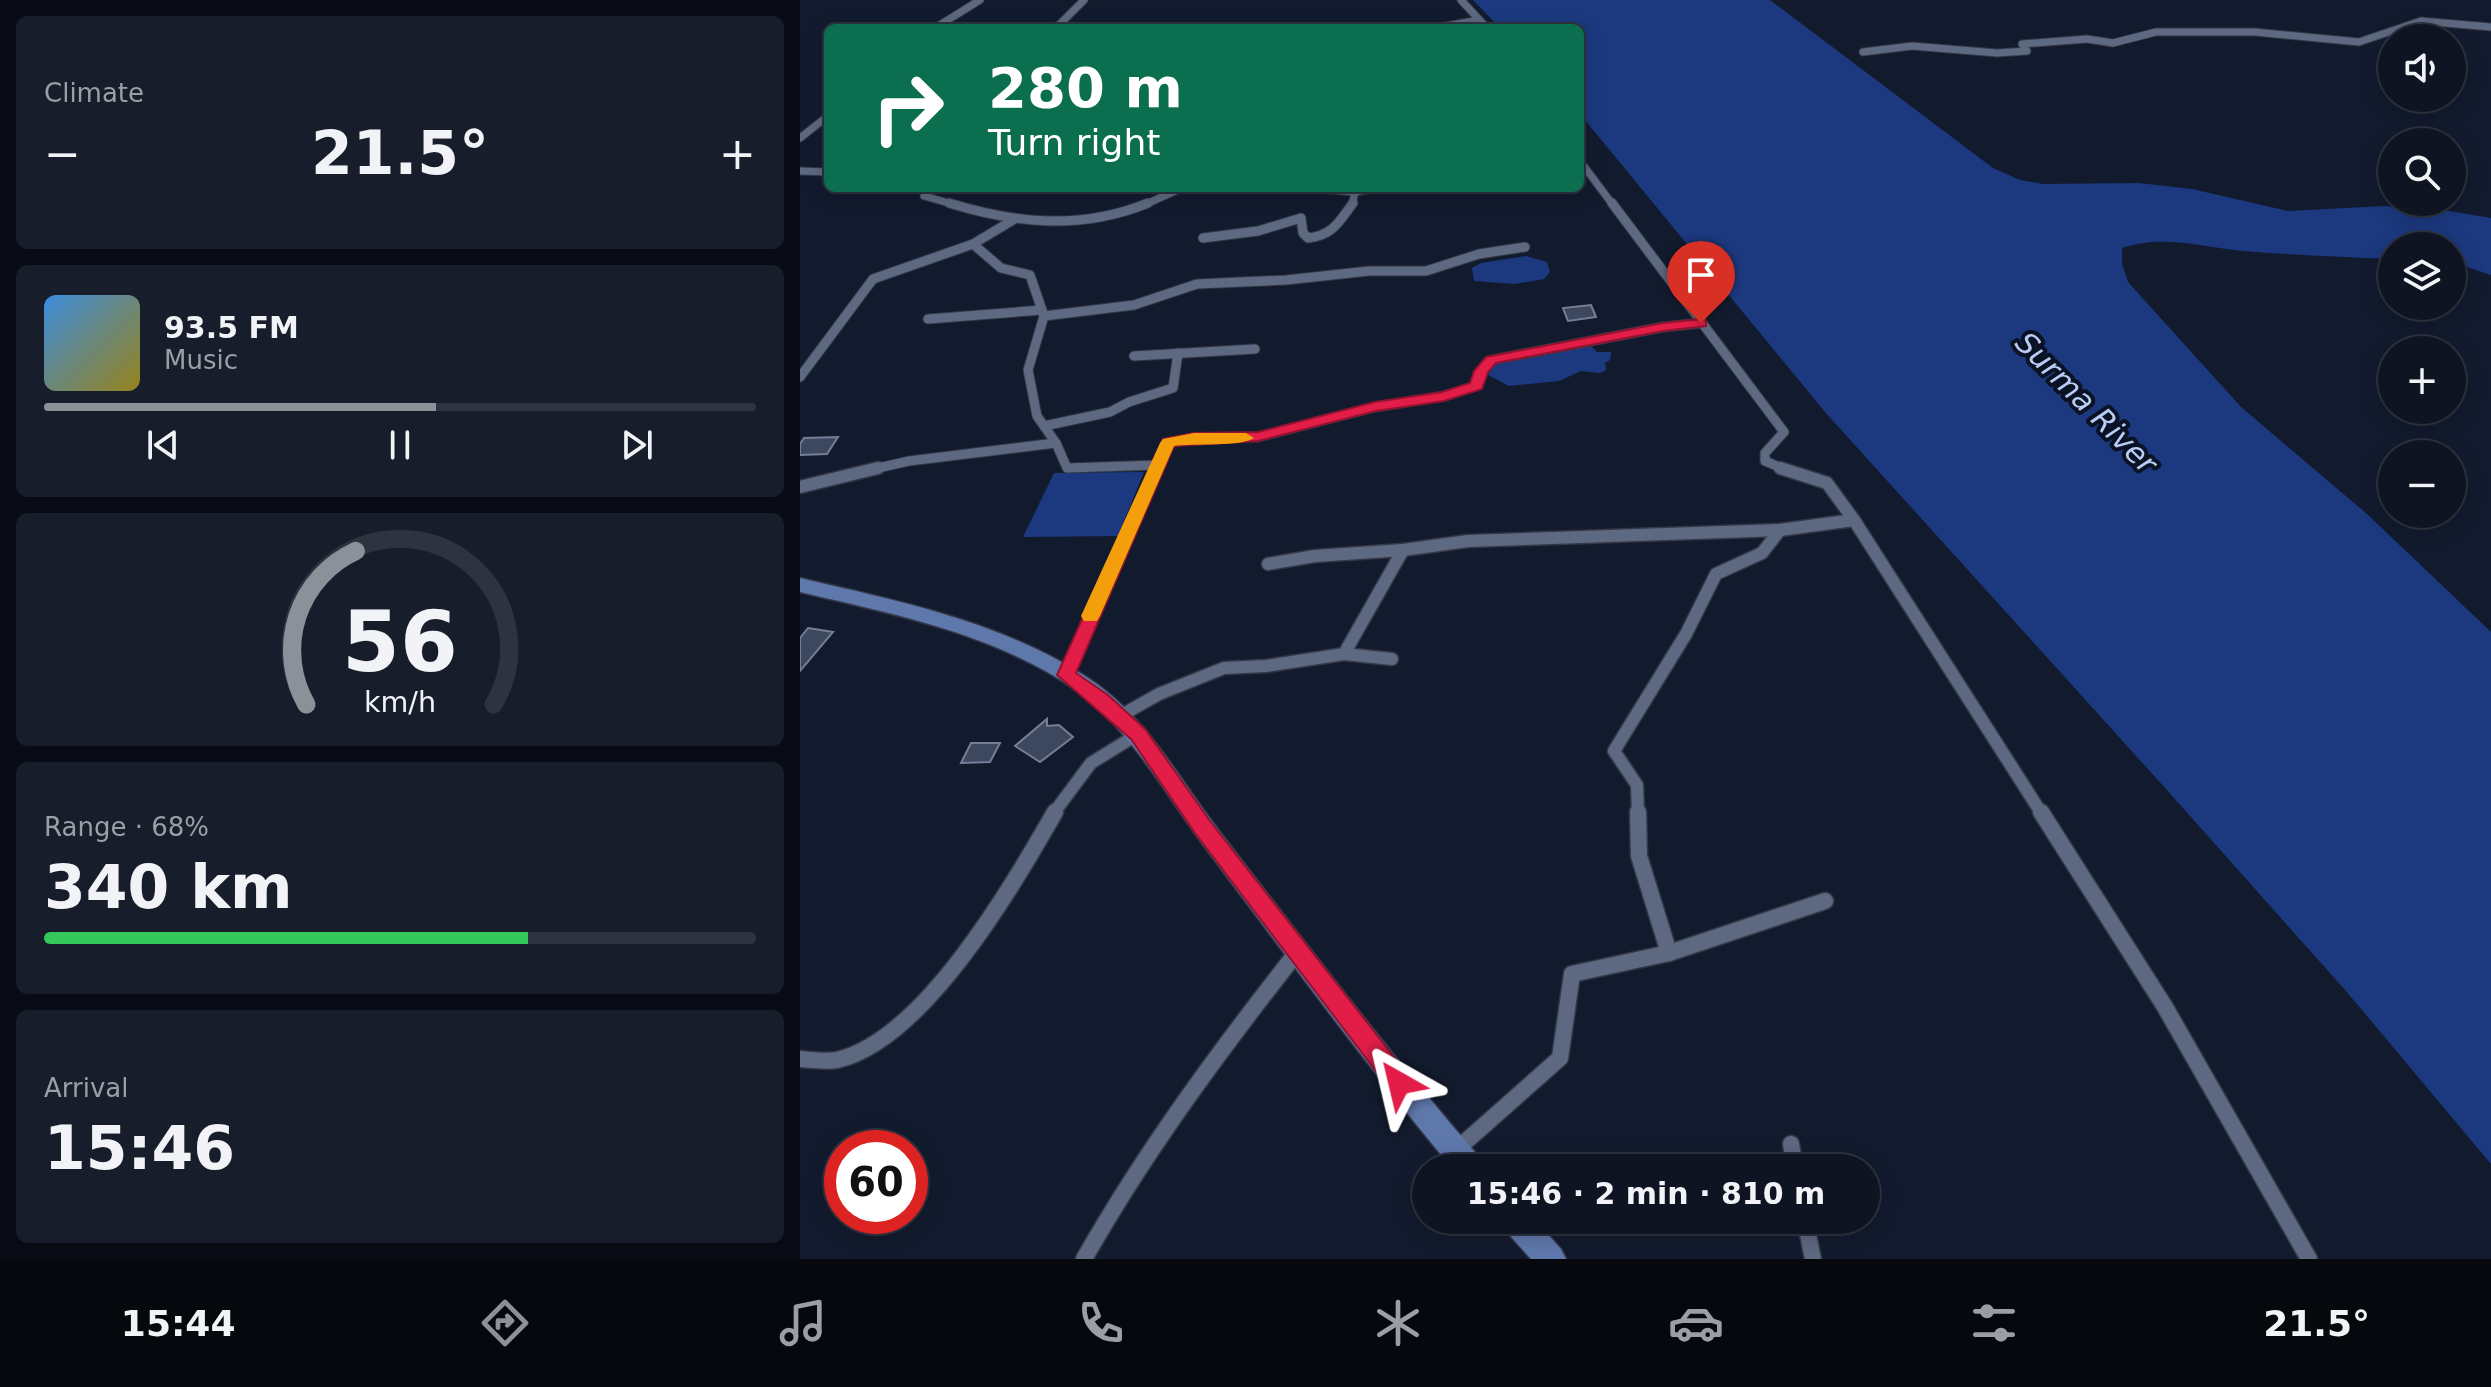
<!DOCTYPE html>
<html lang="en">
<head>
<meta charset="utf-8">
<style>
	body { margin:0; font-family:"DejaVu Sans",sans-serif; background:#171d2a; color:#f1f3f6; height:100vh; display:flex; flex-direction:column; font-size:30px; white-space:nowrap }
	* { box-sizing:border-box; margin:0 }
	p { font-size:26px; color:#9b9ea5 }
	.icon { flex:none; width:44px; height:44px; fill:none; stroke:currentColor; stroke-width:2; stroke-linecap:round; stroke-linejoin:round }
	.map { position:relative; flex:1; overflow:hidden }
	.side { display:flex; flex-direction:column; gap:16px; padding:16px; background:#080b13; width:800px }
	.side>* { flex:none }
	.hud { position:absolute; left:24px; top:24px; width:760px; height:168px; border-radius:12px; box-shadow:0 4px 20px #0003,0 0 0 2px #2e3340; background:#0b6e4f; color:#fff; overflow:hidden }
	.buttons { position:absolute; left:1578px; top:24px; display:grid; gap:16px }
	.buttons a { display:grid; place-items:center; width:88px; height:88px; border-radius:50%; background:#0e1422; box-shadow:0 4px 20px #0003,0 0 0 2px #2e3340; font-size:40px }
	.speed { position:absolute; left:24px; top:1130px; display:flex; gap:16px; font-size:40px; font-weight:700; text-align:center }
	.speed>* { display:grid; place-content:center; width:104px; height:104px; border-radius:50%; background:#0e1422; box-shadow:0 4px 20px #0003,0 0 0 2px #2e3340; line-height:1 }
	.speed .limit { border:12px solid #d22; background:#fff; color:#111 }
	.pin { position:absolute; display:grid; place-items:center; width:68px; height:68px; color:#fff; margin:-82px -34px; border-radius:50% 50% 50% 0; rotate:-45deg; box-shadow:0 0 8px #0007 }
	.pin .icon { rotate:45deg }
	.me { position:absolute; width:88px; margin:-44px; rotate:323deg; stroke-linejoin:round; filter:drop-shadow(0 0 6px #0008) }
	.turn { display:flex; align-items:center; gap:28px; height:168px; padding:0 32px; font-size:36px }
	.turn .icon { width:104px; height:104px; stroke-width:2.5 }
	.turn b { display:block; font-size:56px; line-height:68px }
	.big { font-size:60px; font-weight:600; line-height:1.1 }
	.side .card { flex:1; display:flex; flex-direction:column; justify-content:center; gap:12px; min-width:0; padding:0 28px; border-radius:12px; background:#171d2a }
	.side .dial { align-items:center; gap:0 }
	.dial svg { height:208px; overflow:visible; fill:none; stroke:#2e3340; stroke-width:7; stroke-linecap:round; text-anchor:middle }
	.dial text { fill:#f1f3f6; stroke:none }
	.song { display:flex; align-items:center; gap:24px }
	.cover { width:96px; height:96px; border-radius:12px; background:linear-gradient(135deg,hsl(210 70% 55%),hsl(50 70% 35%)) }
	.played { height:8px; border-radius:4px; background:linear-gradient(90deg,#8c9099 55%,#2e3340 55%) }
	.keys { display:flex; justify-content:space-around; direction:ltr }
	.heat { display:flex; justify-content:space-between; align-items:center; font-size:44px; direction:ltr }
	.charge { height:12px; border-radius:6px; background:linear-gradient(90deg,#34c759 68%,#2e3340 0) }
	.trip { position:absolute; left:612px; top:1154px; width:468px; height:80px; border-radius:40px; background:#0e1422; box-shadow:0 4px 20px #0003,0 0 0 2px #2e3340; font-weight:600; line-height:80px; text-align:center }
	.tab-bar { display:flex; height:128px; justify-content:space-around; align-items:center; background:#06080e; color:#9b9ea5 }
	.tab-bar .icon { width:56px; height:56px }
	.tab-bar .active { color:#8c9099 }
	.tab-bar b { font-size:36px; color:#f1f3f6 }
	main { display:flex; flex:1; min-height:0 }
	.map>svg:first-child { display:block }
	.water { fill:#1c397f }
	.building { fill:#3d475d; stroke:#737e97; stroke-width:2 }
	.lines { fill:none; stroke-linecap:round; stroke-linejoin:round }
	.street-far3-casing { stroke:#333747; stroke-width:9 }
	.street-far2-casing { stroke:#333747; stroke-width:11 }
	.street-far1-casing { stroke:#333747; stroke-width:15 }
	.street-casing { stroke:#333747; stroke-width:19 }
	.primary-casing { stroke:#333747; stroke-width:3 }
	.street-far3 { stroke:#5d6980; stroke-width:7 }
	.street-far2 { stroke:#5d6980; stroke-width:9 }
	.street-far1 { stroke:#5d6980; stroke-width:12 }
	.street { stroke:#5d6980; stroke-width:16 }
	.primary { fill:#5f78ac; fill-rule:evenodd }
	.route { fill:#e11d48; stroke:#92132f; stroke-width:2 }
	.slow { fill:#f59e0b }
	.labels { text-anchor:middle; stroke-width:8; stroke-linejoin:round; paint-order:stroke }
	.water-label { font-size:30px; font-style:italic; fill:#b8ccf5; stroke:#0a1224 }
</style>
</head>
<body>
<main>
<section class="side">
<div class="card"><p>Climate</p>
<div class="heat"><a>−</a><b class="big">21.5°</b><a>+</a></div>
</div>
<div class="card">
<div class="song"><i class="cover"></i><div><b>93.5 FM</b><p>Music</p></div></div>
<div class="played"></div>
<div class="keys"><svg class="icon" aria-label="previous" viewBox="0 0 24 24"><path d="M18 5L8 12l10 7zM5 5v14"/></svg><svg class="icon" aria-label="pause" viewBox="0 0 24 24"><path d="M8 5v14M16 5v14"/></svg><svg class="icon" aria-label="next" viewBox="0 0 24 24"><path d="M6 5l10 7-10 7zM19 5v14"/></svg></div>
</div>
<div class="card dial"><svg viewBox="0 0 100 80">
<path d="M14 69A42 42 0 1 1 86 69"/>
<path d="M14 69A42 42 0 0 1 33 10" stroke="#8c9099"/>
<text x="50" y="56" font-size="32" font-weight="700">56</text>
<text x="50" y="72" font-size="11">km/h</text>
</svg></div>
<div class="card"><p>Range · 68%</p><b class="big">340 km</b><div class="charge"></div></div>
<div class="card"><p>Arrival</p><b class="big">15:46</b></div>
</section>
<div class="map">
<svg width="1691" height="1259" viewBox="0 0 1691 1259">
	<rect width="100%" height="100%" fill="#121b2e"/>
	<g class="water">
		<path d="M673,0H970L1193,168L1220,180L1243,184L1339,183L1392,189L1488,211L1585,206L1637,209L1691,218V275L1652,262V246H1592V259C1543,257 1493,255 1444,251C1402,247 1363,234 1322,248V264L1328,282L1441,407L1567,514L1691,632V1164L1546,991L1366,789L1025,412L780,114V28H700Z"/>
		<path d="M726,256L747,262L750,272L744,279L715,284L674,281L672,268L681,263Z"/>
		<path d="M789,344L797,352H811L810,360L805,363L806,370L800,373L781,371L759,381L709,386L688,375L696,360Z"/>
		<path d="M344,472L318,536L223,537L254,473Z"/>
	</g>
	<g class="building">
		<path d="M791,305L796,317L768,321L763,308Z"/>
		<path d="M38,437L27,454L0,455V444L4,438Z"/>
		<path d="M8,628L33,632L0,671V638Z"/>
		<path d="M247,719V726L259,725L273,737L240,762L215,746Z"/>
		<path d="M171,743H200L190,762L161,763Z"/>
	</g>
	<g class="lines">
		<defs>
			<g id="street-far3">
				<path d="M661,0L687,28"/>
				<path d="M135,28L180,0"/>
				<path d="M256,28L284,0"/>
				<path d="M635,28L679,20"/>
				<path d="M1063,52L1112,46L1197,53L1227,51L1222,44L1287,39L1313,43L1356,32H1455L1559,42L1621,21L1691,27"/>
				<path d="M0,138L28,116"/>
				<path d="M780,161L813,205"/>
				<path d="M0,171L28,172"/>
				<path d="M126,188L124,196L156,205"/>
				<path d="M507,188L555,192L576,188"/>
				<path d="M344,205L382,188"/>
				<path d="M552,205L555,192"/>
			</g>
			<g id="street-far2">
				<path d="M149,203C217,224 282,230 348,203"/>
				<path d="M812,203L984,432L965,453V461L986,470"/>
				<path d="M403,238L458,231L501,218L503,233L508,238C533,235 539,222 553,203"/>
				<path d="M173,244L201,268L230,275L244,316L228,370L237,416L256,443L267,468L358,465"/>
				<path d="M244,316L334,305L397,284L486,280L569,271H626L679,254L725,247"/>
				<path d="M128,319L242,310"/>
				<path d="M334,356L455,349"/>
				<path d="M0,377L73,279L173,244L213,220"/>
				<path d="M244,426L310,412L329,402L373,388L378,353"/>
				<path d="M69,470L109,461L256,443"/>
				<path d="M356,470L368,443L394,438L458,437L575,407L644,396L676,386L681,371L692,360L863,327L901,323"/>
			</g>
			<g id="street-far1">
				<path d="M980,468L1027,483L1054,520L1242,814"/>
				<path d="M0,487L78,468"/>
				<path d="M468,564L515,556L603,550L668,541L980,530"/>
				<path d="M544,654L603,550"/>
				<path d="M266,675L357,468"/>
				<path d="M320,716L359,694L424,668L466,666L544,654L592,659"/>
				<path d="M253,814L291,763L338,734"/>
				<path d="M838,814L837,785L814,751L886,634L916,574L962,553L980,530L1054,520"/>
			</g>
			<g id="street">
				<path d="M1241,812L1365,1007L1509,1259"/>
				<path d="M869,953L1025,901"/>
				<path d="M0,1059C12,1060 25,1062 37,1060C124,1040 213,885 255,812"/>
				<path d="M991,1144L995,1168"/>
				<path d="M655,1151L760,1058L772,974L869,953L839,856L838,812"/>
				<path d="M1005,1220L1013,1259"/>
				<path d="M284,1259C346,1150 420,1050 498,951"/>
			</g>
			<g id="primary">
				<path d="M0,578C98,601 199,621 285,676C346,714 380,781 423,836C507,945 590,1054 680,1158L684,1168H652C565,1064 485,954 404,846C363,791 330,728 273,688C192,633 93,614 0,592Z"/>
				<path d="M701,1220H735L761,1249L766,1259H731L705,1230Z"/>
			</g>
		</defs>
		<use href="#street-far3" class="street-far3-casing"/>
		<use href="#street-far2" class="street-far2-casing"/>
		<use href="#street-far1" class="street-far1-casing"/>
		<use href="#street" class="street-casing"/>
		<use href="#primary" class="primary-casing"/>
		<use href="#street-far3" class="street-far3"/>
		<use href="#street-far2" class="street-far2"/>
		<use href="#street-far1" class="street-far1"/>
		<use href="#street" class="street"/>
		<use href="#primary" class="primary"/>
	</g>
	<path class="route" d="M901,319L906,320V326L863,331L696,363L688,372L682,389L644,401L576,411L458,441L374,446L276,673L308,695L345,729L410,821L608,1075L611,1083L608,1091L599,1095L591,1091L395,833L331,739L257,675L363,439L394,433L458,432L575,402L642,392L670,383L674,371L686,357L863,323Z"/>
	<path class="slow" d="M394,433H446L454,438C442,447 393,443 374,446L300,616L297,621H284L281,616L360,443L363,439Z"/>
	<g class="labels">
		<g class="water-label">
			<text transform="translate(1286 403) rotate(45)" y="10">Surma River</text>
		</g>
	</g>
</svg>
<div class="buttons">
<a><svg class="icon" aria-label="sound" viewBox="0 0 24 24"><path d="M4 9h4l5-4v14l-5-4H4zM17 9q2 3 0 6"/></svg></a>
<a><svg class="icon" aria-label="search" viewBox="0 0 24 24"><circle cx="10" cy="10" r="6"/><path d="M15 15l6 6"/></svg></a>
<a><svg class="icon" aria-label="layers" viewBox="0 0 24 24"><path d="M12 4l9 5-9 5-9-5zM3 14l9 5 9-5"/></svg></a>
<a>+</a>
<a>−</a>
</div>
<div class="speed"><div class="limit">60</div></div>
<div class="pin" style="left:901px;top:323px;background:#d93025"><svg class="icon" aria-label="arrive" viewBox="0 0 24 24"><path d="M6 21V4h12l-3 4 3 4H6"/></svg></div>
<svg class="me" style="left:599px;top:1083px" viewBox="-20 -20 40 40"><path d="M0-17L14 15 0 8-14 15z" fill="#e11d48" stroke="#fff" stroke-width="4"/></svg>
<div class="trip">15:46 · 2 min · 810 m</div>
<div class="hud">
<div class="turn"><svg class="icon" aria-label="right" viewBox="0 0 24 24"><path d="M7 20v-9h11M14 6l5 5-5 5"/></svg><div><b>280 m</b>Turn right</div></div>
</div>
</div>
</main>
<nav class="tab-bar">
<b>15:44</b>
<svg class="icon active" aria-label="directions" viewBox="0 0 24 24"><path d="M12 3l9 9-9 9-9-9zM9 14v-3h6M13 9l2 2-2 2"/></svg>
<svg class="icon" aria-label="music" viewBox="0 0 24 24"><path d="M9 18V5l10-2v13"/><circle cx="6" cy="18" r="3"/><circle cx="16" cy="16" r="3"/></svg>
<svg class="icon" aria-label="phone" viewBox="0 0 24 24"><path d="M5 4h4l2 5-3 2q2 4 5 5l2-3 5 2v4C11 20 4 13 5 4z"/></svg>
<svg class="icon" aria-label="climate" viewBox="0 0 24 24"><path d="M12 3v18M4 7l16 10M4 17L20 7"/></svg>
<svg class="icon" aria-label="car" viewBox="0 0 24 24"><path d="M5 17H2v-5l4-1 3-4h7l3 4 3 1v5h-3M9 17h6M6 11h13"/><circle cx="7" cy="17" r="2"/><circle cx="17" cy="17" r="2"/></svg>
<svg class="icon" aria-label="filters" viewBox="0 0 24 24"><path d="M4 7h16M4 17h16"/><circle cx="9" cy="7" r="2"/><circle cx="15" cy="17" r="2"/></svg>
<b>21.5°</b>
</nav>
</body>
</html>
